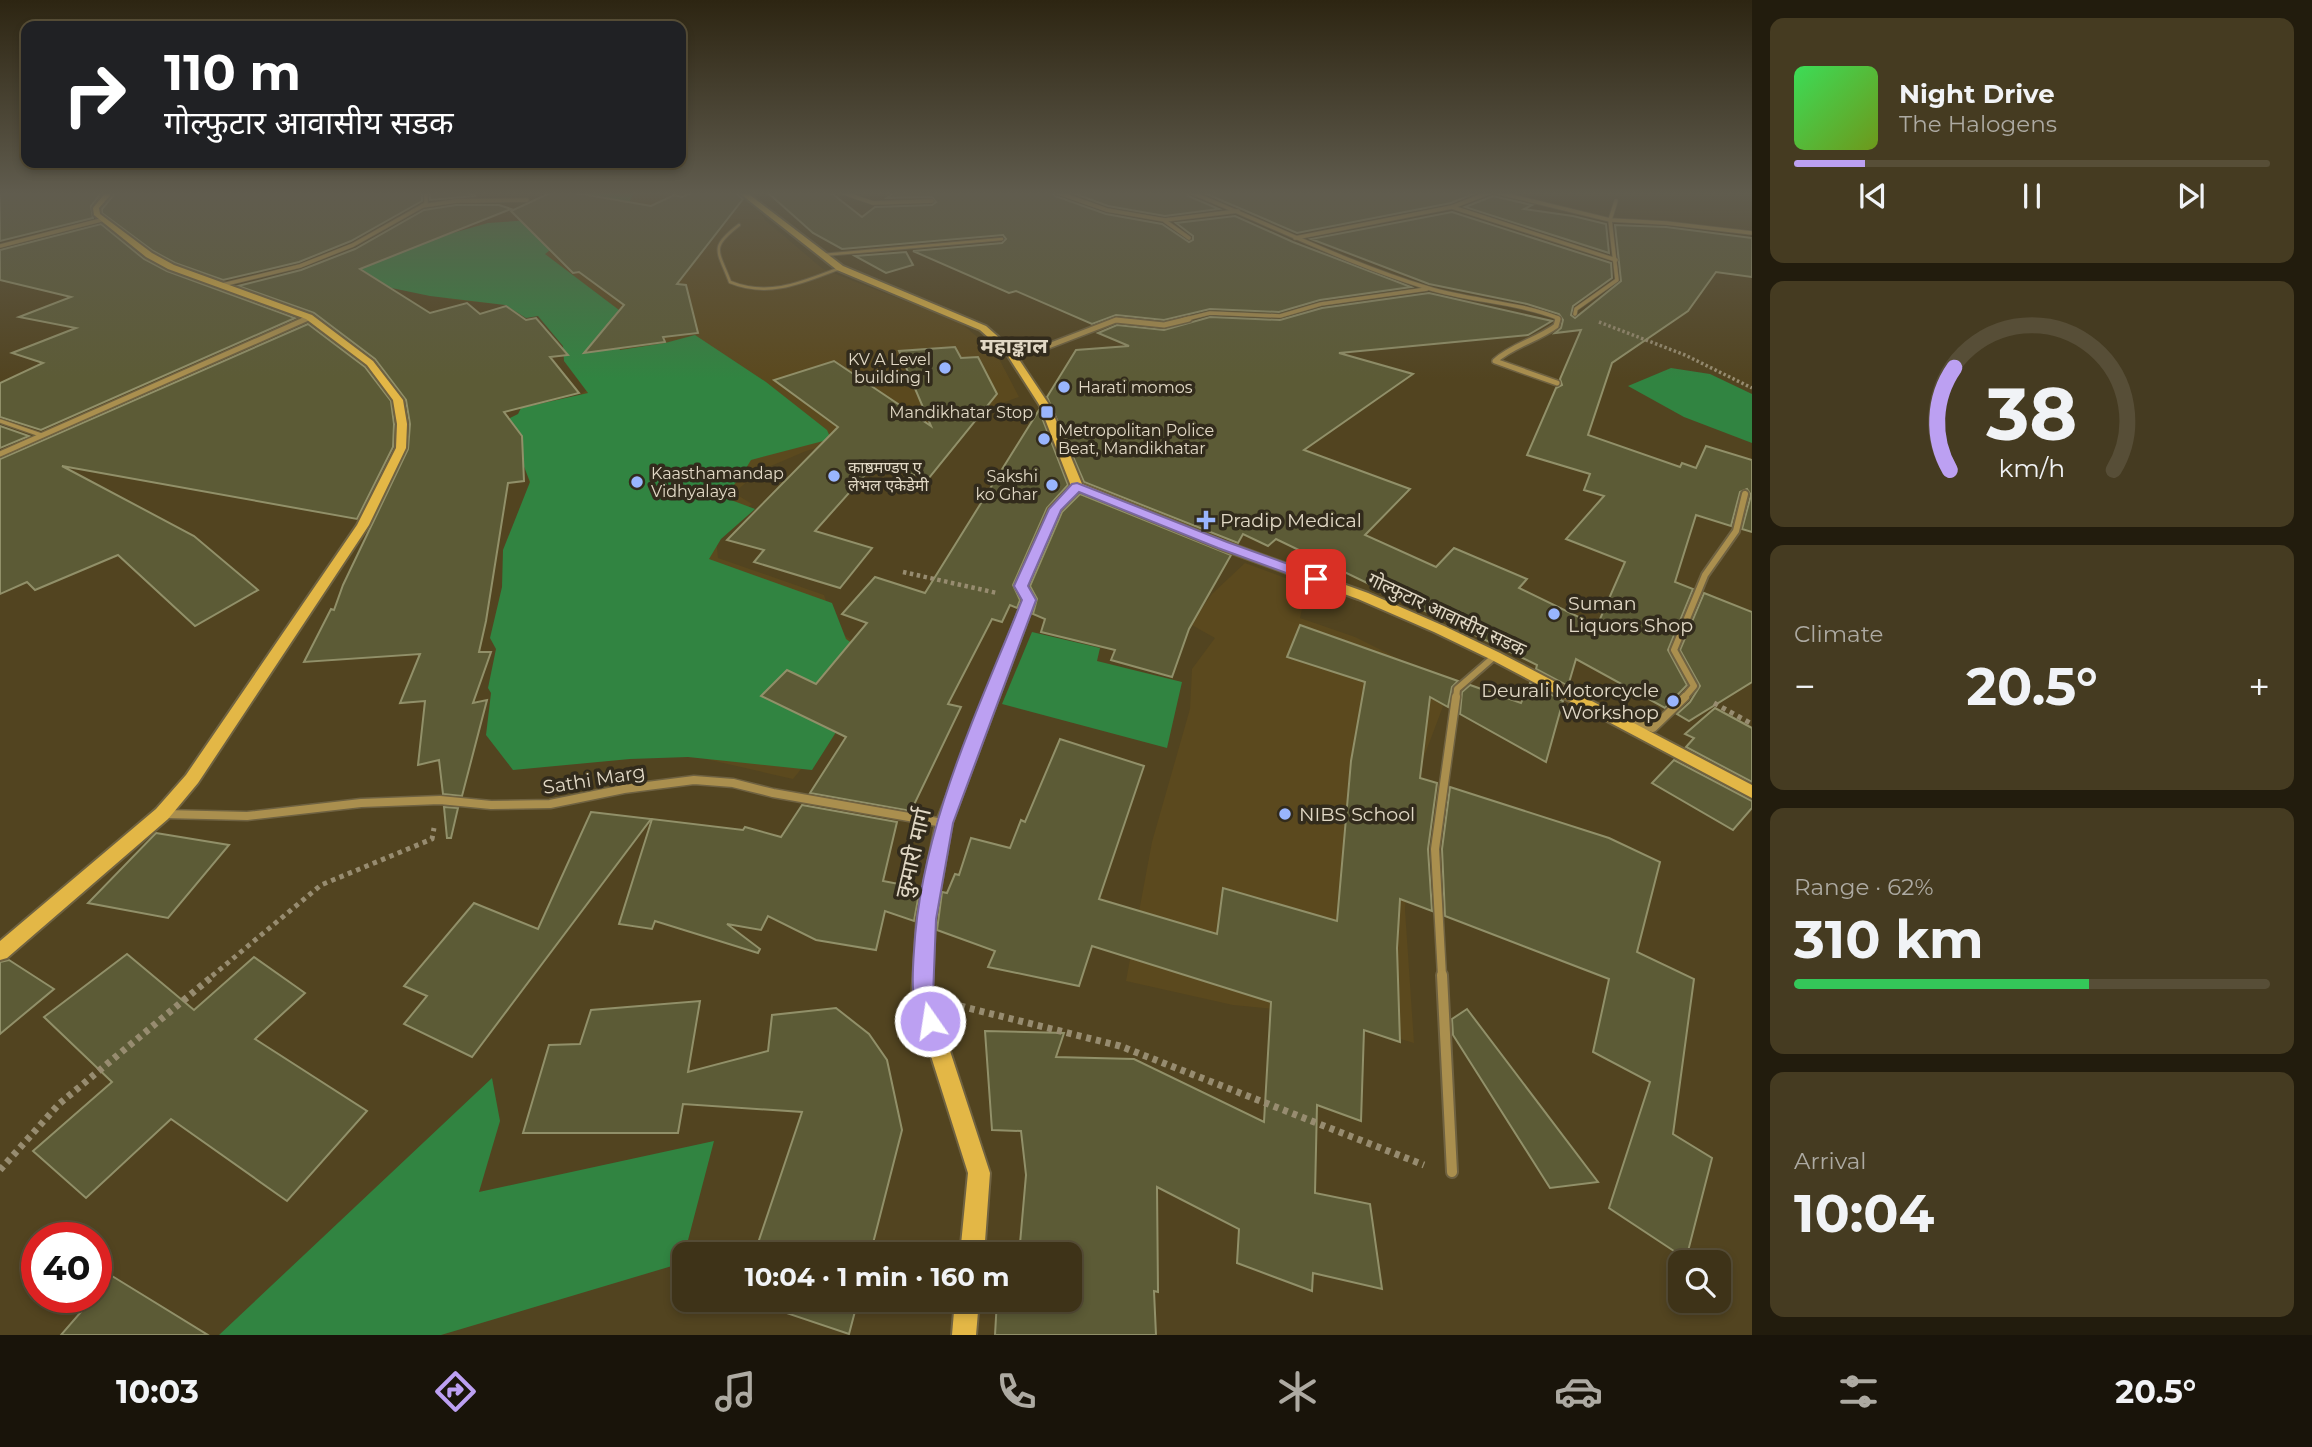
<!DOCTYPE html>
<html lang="en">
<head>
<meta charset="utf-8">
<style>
	body { margin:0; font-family:Montserrat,"Noto Sans Devanagari",sans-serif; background:#453b21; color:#f1f3f6; height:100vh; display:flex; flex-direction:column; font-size:26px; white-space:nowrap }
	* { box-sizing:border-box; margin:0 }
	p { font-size:23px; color:#adaaa2 }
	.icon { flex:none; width:38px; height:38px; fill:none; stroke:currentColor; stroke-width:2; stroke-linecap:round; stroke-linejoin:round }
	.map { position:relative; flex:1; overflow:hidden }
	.sheet { display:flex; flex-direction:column; gap:18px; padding:18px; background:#221c0d; width:560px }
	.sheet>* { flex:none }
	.hud { position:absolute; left:21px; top:21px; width:665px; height:147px; border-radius:14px; box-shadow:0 4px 10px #0003,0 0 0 2px #574e37; background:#202124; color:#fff; overflow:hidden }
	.buttons { position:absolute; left:1668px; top:1250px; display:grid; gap:14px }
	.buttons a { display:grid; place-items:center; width:63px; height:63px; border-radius:14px; background:#3e3318; box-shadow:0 4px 10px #0003,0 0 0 2px #574e37; font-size:35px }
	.speed { position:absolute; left:21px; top:1222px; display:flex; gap:14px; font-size:35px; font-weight:700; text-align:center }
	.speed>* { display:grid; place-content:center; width:91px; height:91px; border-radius:50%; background:#3e3318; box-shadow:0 4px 10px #0003,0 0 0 2px #574e37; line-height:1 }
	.speed .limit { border:10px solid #d22; background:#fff; color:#111 }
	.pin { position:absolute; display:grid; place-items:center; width:60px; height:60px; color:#fff; margin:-30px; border-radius:14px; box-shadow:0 4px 10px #0006 }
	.me { position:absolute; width:77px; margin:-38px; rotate:347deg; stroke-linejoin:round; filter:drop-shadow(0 0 5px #0008) }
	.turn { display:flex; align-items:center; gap:24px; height:147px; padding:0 28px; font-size:32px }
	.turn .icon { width:91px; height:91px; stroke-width:2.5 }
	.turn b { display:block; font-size:49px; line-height:60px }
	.big { font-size:52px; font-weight:700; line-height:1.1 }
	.sheet .widget { flex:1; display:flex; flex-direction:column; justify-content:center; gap:10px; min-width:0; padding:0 24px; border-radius:14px; background:#453b21 }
	.sheet .dial { align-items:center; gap:0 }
	.dial svg { height:182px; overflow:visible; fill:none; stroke:#574e37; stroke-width:7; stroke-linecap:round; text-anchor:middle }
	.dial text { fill:#f1f3f6; stroke:none }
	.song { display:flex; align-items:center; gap:21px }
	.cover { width:84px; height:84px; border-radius:10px; background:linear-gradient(135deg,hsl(130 70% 55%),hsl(80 70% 35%)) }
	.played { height:7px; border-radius:4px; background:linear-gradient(90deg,#bca0f2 15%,#574e37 15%) }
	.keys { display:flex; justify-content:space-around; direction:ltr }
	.heat { display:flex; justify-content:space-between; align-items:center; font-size:38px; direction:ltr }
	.charge { height:10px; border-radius:5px; background:linear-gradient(90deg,#34c759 62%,#574e37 0) }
	.trip { position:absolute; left:672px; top:1242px; width:410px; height:70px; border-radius:14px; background:#3e3318; box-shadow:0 4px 10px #0003,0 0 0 2px #574e37; font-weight:700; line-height:70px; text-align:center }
	.tab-bar { display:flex; height:112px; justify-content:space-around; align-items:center; background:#19140a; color:#adaaa2 }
	.tab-bar .icon { width:49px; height:49px }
	.tab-bar .selected { color:#bca0f2 }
	.tab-bar b { font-size:32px; color:#f1f3f6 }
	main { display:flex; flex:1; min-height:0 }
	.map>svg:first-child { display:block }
	.built { fill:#5b491e }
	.green { fill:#318441 }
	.building { fill:#5c5b36; stroke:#919069; stroke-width:2 }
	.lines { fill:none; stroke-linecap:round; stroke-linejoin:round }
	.lane-far1-casing { stroke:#6f6241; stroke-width:4.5 }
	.lane-casing { stroke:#6f6241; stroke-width:6 }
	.street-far4-casing { stroke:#6f6241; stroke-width:5 }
	.street-far3-casing { stroke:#6f6241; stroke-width:8 }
	.street-far2-casing { stroke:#6f6241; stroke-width:10 }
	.street-far1-casing { stroke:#6f6241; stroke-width:11 }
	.street-casing { stroke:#6f6241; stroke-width:14 }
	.secondary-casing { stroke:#6f6241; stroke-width:4 }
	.path-far3 { stroke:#978c70; stroke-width:3.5; stroke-dasharray:2.5 2.5; stroke-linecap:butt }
	.path-far2 { stroke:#978c70; stroke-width:4.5; stroke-dasharray:3.5 3.5; stroke-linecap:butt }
	.path-far1 { stroke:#978c70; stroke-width:5; stroke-dasharray:4.5 4.5; stroke-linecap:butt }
	.path { stroke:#978c70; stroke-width:7; stroke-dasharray:5 5; stroke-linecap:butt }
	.lane-far1 { stroke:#aa8f4e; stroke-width:2.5 }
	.lane { stroke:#aa8f4e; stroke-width:3.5 }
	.street-far4 { stroke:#aa8f4e; stroke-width:3.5 }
	.street-far3 { stroke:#aa8f4e; stroke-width:5 }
	.street-far2 { stroke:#aa8f4e; stroke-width:6 }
	.street-far1 { stroke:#aa8f4e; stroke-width:8 }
	.street { stroke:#aa8f4e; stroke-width:10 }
	.secondary { fill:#e3b746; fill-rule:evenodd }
	.route { fill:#bca0f2; stroke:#7a689d; stroke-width:2 }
	.poi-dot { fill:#99b5fd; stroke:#322b1c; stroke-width:2.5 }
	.labels { text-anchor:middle; stroke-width:7; stroke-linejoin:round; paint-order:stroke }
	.far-poi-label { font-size:16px; fill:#e1d8c5; stroke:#322b1c; text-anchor:start }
	.poi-label { font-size:19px; fill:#e1d8c5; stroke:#322b1c; text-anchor:start }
	.street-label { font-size:19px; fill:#e1d8c5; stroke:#322b1c }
	.far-district-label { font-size:21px; font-weight:bold; fill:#e1d8c5; stroke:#322b1c }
	.near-street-label { font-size:23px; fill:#e1d8c5; stroke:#322b1c }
</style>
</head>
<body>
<main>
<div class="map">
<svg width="1752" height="1335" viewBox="0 0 1752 1335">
	<rect width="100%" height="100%" fill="#524420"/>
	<g class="built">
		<path d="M586,192H746L765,220L823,269L961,323L996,353L1019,397L938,427L849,439L806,451L759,471L734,493L752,504L716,538L718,558L824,595L836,630L884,661L874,680L793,779L671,751L521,769L493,738L531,495L527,470L561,406L589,389L549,317L517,306L453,300L354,276L479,224L531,222L588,200Z"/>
		<path d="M1245,563L1307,586L1300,618L1355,637L1451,685L1413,786L1405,910L1414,1043L1315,1013L1233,1005L1126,981L1152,842L1190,709L1192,669L1215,638L1190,624L1212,594Z"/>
	</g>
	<g class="green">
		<path d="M584,192H634L629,203L572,233L545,254L619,310L617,340L620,350L665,343L695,335L766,382L827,430L831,439L751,460L740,478L723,497L755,509L721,539L709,559L832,603L846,639L884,666L864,688L812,770L688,757L630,759L513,770L486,735L491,693L488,688L496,649L490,638L502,587L503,550L530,482L506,420L518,414L521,408L588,393L564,361L563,346L538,316L526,318L505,305L430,296L329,275L414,244L488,223L531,220L583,199Z"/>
		<path d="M1671,368L1710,374L1752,394V443L1684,417L1628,386Z"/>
		<path d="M1032,632L1100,648L1097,661L1182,682L1167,748L1002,704Z"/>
		<path d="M492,1078L500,1121L479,1192L714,1141L682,1263L441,1335H219Z"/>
	</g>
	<g class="building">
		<path d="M0,192H102L91,206L93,218L0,241Z"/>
		<path d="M116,192H422V201L351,241L299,262L223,280L175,263L153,251L102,213V209Z"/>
		<path d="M430,192H465L476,196L430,200Z"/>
		<path d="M552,192H570L651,206L674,195L682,197L693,192H735L743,199L677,284L686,285L698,333L663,337L665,342L584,353L624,305L579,272L573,273L511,211Z"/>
		<path d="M767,192H830L862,217L875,207L932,205L936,202L932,197L887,198L895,192H1052L1055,196L1106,214L1162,224L1189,242L1193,240V236L1176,223L1235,216L1293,242L1411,287L1320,300L1279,312L1210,309L1164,320L1116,315L1092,324L1016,291L1009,293L913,251L1002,243L1006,239L1003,235L842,249L813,233Z"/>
		<path d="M1070,192H1186L1188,196L1219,209L1165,216L1108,206Z"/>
		<path d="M1202,192H1478L1451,203L1297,233Z"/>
		<path d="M1493,196L1532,205L1524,209L1573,216L1606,224L1609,253L1465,207Z"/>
		<path d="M456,205H499L511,209L360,269L430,313L467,303L480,314L506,306L526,320L536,318L568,355L550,357L579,393L504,412L522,436L524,481L508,483L486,621L479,652H491L473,703L487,700L462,796L443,794L439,760L418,765L425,701L400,703L420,654L304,662L331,609L334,610L343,585L408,449L410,424L406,400L375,359L314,313L238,286L301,270L355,249L424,210Z"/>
		<path d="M1452,212L1611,263L1612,278L1573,306L1571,315L1575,318L1621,281L1615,225L1666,227L1752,238V277L1716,272L1688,311L1612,363L1588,435L1680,467L1682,463L1696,468L1706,446L1752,460V532L1742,529L1751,495L1747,489L1740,492L1731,526L1696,515L1675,582L1693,589L1668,650L1687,685L1665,708L1576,659L1568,686L1536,669L1537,665L1276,539L1268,546L1243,534L1238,543L1084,482L1047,397L1076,350L1129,346L1098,333L1117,325L1164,330L1210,317L1280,320L1322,308L1429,293L1552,321L1528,335L1339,353L1413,374L1304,450L1410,489L1365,535L1436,567L1454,548L1527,579L1519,588L1597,626L1625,562L1566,539L1604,496L1584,490L1590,474L1527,455L1556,388L1562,385L1560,379L1581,330L1555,333L1561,328L1563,320L1559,314L1527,304L1429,284L1311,239Z"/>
		<path d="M101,224L144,259L167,271L295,318L41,430L0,417V383L43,363L12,353L76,328L19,317L71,297L0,280V250Z"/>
		<path d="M906,252L913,265L886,273L855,256Z"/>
		<path d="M308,324L365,367L391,401L394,424L393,447L357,519L62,466L194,536L258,590L195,626L118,555L35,590L27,582L0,594V459Z"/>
		<path d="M955,347L961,358L978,357L997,394L929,478L873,466L815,531L872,548L840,588L754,562L764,550L727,540L838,427L774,380L834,361L931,426L899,351Z"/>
		<path d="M1039,410L1068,485L1047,508L1013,585L1020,600L1017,608L1010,605L1002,622L992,619L948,704L961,707L911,811L810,793L846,737L761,696L787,670L816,684L867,623L842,614L875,577L925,593Z"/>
		<path d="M0,426L29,436L0,448Z"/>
		<path d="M1080,494L1231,555L1189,629L1172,677L1111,660L1115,650L1041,632L1045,619L1033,614L1037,599L1030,586L1062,512Z"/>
		<path d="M1704,593L1752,612V682L1689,721L1677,714L1690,702L1700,686L1680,650Z"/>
		<path d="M1300,625L1458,681L1452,687L1448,707L1430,697L1420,778L1437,783L1428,849L1432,911L1400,899L1397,948L1400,1042L1364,1030L1361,1121L1317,1105L1315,1193L1370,1204L1382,1289L1313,1273L1312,1291L1237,1263L1239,1229L1157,1187L1158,1292L1154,1291L1156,1335H995L997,1300H1069V1255H1019L1026,1175L1021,1131L992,1130L985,1031L1064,1033L1056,1057L1134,1059L1264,1122L1271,1002L1092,946L1079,986L988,967L995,951L937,930L942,892L947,893L955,874L959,875L971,838L1010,848L1021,820L1025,822L1060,739L1144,766L1099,899L1217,934L1223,888L1337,921L1351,761L1365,682L1287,657Z"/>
		<path d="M1530,683L1563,701L1546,762L1460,714L1462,692L1470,685L1521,703Z"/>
		<path d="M1715,708L1752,728V782L1686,747L1694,738L1685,734Z"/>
		<path d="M1674,760L1752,801V808L1733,830L1652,783Z"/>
		<path d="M1450,787L1609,838L1660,862L1637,952L1694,979L1673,1134L1712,1158L1686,1259L1609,1208L1650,1082L1593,1052L1609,979L1445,916L1442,849Z"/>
		<path d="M802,805L897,822L883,881L920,888L914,921L885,911L876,950L816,940L768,916L761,930L727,924L760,949L758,953L655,921L652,929L619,924L652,819L743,830L745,827L781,837Z"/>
		<path d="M444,807L458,808L451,838H447Z"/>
		<path d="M591,812L651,819L472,1057L404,1024L427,996L404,986L474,903L538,929Z"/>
		<path d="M156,833L229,845L168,918L88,903Z"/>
		<path d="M127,954L194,1010L254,957L305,993L255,1039L367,1111L287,1201L171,1119L86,1198L33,1151L112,1082L44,1017Z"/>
		<path d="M9,960L54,989L0,1034V962Z"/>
		<path d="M700,1001L688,1072L768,1051L772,1015L836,1008L869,1034L887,1060L902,1130L870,1255H754L802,1112L683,1104L678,1133H523L549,1045L580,1044L591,1010Z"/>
		<path d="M1467,1009L1598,1182L1550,1188L1453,1035L1452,1019Z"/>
		<path d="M112,1276L208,1335H61Z"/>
		<path d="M748,1300H858L849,1334Z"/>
	</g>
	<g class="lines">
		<defs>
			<g id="lane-far1">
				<path d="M739,225C709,248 718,250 730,282C769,298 803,282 840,268"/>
				<path d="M823,255L1002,239"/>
			</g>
			<path id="lane" d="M0,421L41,435"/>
			<g id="street-far4">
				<path d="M841,192L873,203L932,201"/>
				<path d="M1056,192L1107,210L1165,220L1238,211"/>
				<path d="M1190,192C1269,224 1346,263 1428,288C1470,301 1517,302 1558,318L1557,320"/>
				<path d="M1495,192L1610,220L1666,223L1752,233"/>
				<path d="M422,206L456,201L527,200"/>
				<path d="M1452,207L1616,260"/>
				<path d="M1165,221L1189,238"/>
				<path d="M1295,238L1452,207L1491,192"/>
				<path d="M0,246L101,220"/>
				<path d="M222,285L300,266L353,245L426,204V192"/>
				<path d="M1575,314L1576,309L1617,280L1610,220L1616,201"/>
				<path d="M302,320L309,317"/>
				<path d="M1115,320H1119"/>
				<path d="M1182,320L1210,313L1280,316L1321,304L1427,289"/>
			</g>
			<g id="street-far3">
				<path d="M1009,351L1038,350L1116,320L1164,325L1189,319"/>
				<path d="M1557,383L1495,361C1513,345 1537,340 1556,326L1558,319"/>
				<path d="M0,454L306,319"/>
			</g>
			<g id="street-far2">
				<path d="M1456,699L1457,689L1495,656"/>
				<path d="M1683,699L1694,686L1674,650L1705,575L1736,531L1745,494"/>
			</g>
			<g id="street-far1">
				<path d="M1619,717L1653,728L1685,697"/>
				<path d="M165,814L247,816L361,803L440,800L491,805L550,804L624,789L694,780L733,783L773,793L943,823"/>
				<path d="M1442,976L1435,849L1456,697"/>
			</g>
			<path id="street" d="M1442,975L1452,1172"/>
			<g id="secondary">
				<path d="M106,192H113L99,208L100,214L152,253L174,265L312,315L373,361L403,400L407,424L406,448L369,525L198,783L168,819L7,958L0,960V941L156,809L186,775L357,525L396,448L397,424L393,400L367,365L306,319L168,269L146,257L94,215L93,208Z"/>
				<path d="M738,192H746L843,266L986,326L1012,349L1050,406L1082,484L1226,542L1368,593L1444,626L1500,653L1752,785V798L1490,659L1434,632L1358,599L1218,548L1079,491L1060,510L1027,586L1035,600L952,823L935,919L932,996L990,1173L984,1255H960L968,1173L912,996L917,919L936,823L1023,600L1015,586L1049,509L1071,486L1040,406L1006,353L980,330L837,270Z"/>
				<path d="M955,1300H979L976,1335H952Z"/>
			</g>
		</defs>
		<use href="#lane-far1" class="lane-far1-casing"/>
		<use href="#lane" class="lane-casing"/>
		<use href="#street-far4" class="street-far4-casing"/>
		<use href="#street-far3" class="street-far3-casing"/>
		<use href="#street-far2" class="street-far2-casing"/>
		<use href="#street-far1" class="street-far1-casing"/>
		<use href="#street" class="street-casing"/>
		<use href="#secondary" class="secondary-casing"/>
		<path class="path-far3" d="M1599,322L1685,355L1752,388"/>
		<path class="path-far2" d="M903,572L997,593"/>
		<g class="path-far1">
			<path d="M1714,703L1752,724"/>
			<path d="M212,976L321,885L432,839L434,828"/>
		</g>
		<g class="path">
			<path d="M960,1006L1120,1046L1424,1165"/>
			<path d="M0,1170L59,1104L214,975"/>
		</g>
		<use href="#lane-far1" class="lane-far1"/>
		<use href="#lane" class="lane"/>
		<use href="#street-far4" class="street-far4"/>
		<use href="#street-far3" class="street-far3"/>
		<use href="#street-far2" class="street-far2"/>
		<use href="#street-far1" class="street-far1"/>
		<use href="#street" class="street"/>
		<use href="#secondary" class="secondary"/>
	</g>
	<linearGradient id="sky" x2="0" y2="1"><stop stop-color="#2d2512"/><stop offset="0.51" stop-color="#605c4e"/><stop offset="1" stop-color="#605c4e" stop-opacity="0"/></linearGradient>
	<rect width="1752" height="379" fill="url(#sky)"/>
	<path class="route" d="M1077,483L1227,542L1321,576L1323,579L1316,583L1311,582L1218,548L1079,492L1061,510L1028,586L1036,600L953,823L936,919L933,996L941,1021L938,1029L930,1032L922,1029C911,1002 912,979 914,951C921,827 977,713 1022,600L1014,586L1049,509L1072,484Z"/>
	<g class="poi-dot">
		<circle cx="945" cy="368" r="7"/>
		<circle cx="1064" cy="387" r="7"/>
		<rect x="1040" y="405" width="14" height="14" rx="3.5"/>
		<circle cx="1044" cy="439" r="7"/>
		<circle cx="834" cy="476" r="7"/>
		<circle cx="637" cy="482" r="7"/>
		<circle cx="1052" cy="485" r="7"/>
		<path d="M1202.5 509.5h7v7h7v7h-7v7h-7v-7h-7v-7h7z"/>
		<circle cx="1554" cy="614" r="7"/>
		<circle cx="1673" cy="701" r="7"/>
		<circle cx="1285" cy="814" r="7"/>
	</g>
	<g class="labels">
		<g class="far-poi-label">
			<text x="931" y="365" text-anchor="end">KV A Level<tspan x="931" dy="18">building 1</tspan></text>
			<text x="1078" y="393">Harati momos</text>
			<text x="1033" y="418" text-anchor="end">Mandikhatar Stop</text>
			<text x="1058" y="436">Metropolitan Police<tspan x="1058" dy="18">Beat, Mandikhatar</tspan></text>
			<text x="848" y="473">काष्ठमण्डप ए<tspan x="848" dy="18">लेभल एकेडेमी</tspan></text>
			<text x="651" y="479">Kaasthamandap<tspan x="651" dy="18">Vidhyalaya</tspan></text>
			<text x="1038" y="482" text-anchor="end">Sakshi<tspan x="1038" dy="18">ko Ghar</tspan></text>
		</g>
		<g class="poi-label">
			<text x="1220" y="527">Pradip Medical</text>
			<text x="1568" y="610">Suman<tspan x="1568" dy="22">Liquors Shop</tspan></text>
			<text x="1659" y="697" text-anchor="end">Deurali Motorcycle<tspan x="1659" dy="22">Workshop</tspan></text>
			<text x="1299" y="821">NIBS School</text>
		</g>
		<g class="street-label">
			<text transform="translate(1447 614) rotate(25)" y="7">गोल्फुटार आवासीय सडक</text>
			<text transform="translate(594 779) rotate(-9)" y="7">Sathi Marg</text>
		</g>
		<g class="far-district-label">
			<text x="1014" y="353">महाङ्काल</text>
		</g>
		<g class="near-street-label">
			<text transform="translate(913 853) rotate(-77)" y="8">कुमारी मार्ग</text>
		</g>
	</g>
</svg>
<div class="buttons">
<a><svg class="icon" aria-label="search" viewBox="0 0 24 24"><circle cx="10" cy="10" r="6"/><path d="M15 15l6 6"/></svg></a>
</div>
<div class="speed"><div class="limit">40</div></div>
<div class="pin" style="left:1316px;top:579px;background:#d93025"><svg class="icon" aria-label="arrive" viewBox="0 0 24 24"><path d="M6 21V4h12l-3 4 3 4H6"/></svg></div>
<svg class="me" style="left:930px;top:1021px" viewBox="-20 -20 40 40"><circle r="17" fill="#bca0f2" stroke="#fff" stroke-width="3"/><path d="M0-11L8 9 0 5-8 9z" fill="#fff"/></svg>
<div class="trip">10:04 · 1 min · 160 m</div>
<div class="hud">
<div class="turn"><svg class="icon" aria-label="right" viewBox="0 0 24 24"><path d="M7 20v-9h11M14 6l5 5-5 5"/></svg><div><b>110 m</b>गोल्फुटार आवासीय सडक</div></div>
</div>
</div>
<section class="sheet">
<div class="widget">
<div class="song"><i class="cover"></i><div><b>Night Drive</b><p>The Halogens</p></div></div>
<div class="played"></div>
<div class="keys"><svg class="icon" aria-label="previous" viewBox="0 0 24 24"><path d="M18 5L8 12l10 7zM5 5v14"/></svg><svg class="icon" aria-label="pause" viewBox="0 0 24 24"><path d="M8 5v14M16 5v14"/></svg><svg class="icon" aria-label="next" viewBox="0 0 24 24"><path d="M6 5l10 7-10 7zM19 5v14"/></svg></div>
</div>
<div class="widget dial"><svg viewBox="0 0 100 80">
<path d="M14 69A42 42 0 1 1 86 69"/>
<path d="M14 69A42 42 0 0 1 16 24" stroke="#bca0f2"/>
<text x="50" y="56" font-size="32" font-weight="700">38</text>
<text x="50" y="72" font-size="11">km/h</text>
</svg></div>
<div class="widget"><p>Climate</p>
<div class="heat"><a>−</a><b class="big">20.5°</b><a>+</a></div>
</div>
<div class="widget"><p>Range · 62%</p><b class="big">310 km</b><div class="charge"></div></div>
<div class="widget"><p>Arrival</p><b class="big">10:04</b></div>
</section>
</main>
<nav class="tab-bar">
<b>10:03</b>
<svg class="icon selected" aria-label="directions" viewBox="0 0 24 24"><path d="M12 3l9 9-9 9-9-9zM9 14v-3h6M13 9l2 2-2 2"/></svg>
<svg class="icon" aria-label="music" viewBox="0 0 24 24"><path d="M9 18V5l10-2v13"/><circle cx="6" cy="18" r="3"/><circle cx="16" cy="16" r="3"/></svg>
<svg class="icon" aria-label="phone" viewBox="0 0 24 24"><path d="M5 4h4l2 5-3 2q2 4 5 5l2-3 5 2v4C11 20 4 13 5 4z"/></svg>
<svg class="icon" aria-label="climate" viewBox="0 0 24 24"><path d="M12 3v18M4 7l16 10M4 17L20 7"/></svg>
<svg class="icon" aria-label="car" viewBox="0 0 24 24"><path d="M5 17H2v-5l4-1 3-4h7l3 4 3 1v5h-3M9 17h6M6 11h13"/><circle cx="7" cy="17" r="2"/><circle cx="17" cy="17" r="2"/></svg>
<svg class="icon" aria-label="filters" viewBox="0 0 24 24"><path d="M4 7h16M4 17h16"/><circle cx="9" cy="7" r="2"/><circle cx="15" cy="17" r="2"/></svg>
<b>20.5°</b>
</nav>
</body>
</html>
